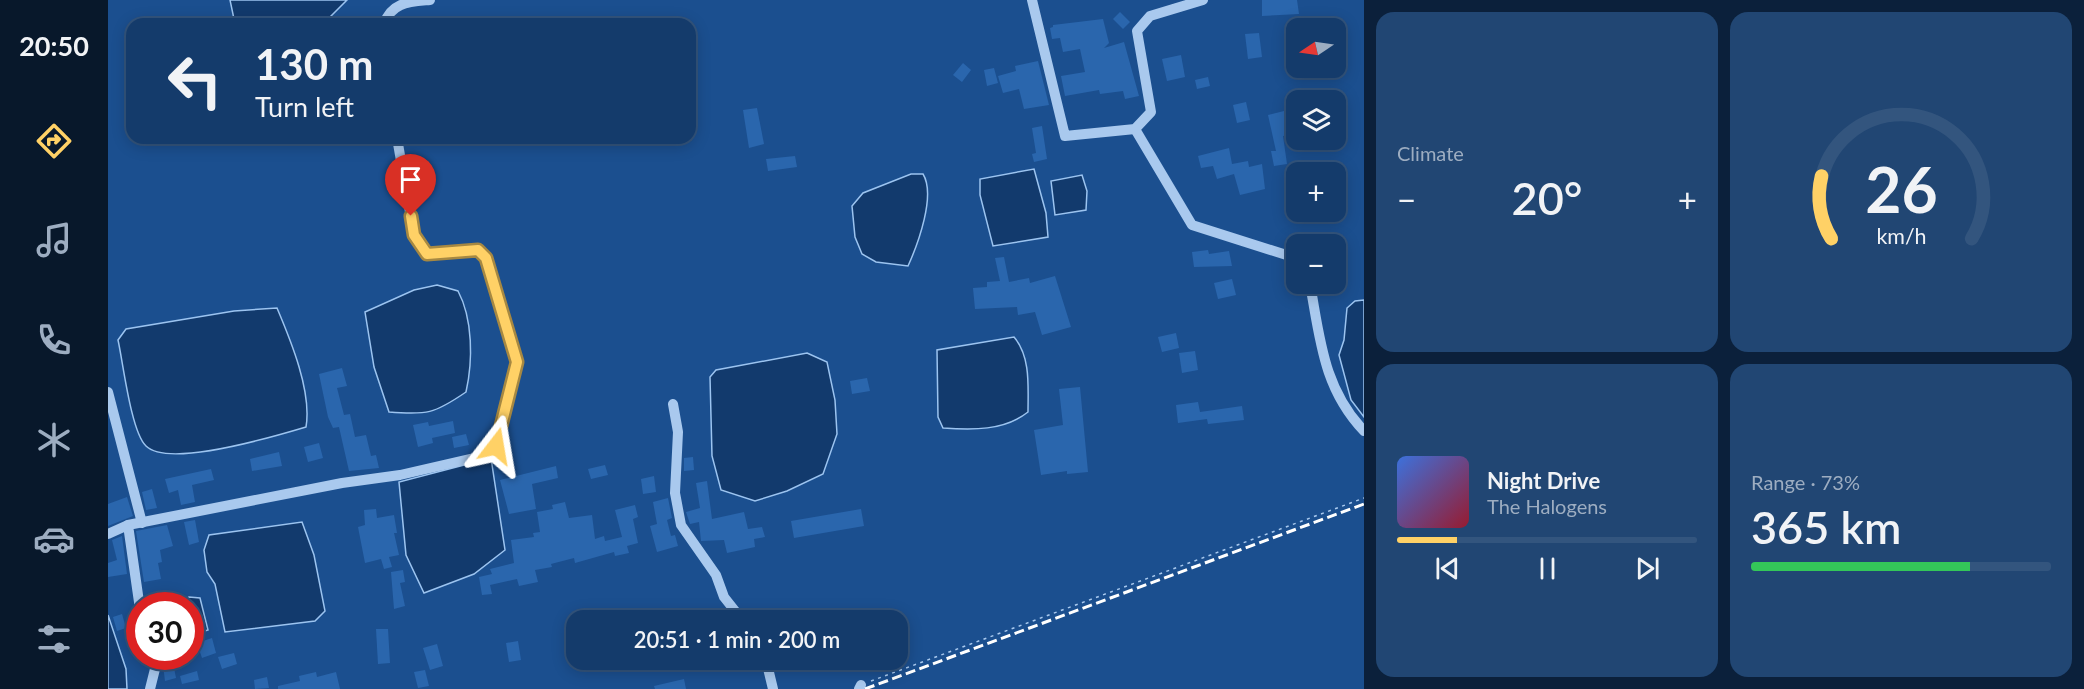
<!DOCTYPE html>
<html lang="en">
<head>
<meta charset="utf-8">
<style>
	body { margin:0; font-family:Lato,sans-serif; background:#214673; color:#f1f3f6; height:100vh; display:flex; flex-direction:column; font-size:22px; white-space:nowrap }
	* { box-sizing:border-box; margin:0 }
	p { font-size:20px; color:#9dadc1 }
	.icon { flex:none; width:33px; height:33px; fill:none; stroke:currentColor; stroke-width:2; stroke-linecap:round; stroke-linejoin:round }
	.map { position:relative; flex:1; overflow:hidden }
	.side { display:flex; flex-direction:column; gap:12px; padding:12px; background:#0b203b; width:720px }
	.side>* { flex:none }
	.banner { position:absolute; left:18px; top:18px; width:570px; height:126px; border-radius:18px; box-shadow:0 3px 15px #0003,0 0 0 2px #33557e; background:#143b6b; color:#f1f3f6; overflow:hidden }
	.needle { width:39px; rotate:257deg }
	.controls { position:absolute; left:1178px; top:18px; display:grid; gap:12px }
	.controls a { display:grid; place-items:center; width:60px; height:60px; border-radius:12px; background:#143b6b; box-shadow:0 3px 15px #0003,0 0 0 2px #33557e; font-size:30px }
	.speed { position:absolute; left:18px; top:592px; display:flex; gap:12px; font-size:30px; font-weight:700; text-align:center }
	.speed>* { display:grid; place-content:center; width:78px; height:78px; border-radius:50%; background:#143b6b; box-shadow:0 3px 15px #0003,0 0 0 2px #33557e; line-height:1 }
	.speed .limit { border:9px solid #d22; background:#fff; color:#111 }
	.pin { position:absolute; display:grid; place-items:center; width:51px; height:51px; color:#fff; margin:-62px -26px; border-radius:50% 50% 50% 0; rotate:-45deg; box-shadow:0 0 6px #0007 }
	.pin .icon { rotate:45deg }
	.me { position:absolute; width:66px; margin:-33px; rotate:14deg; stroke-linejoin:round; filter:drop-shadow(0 0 4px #0008) }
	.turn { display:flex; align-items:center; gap:21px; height:126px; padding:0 30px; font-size:27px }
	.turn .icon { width:78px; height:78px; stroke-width:2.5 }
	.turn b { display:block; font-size:42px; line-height:51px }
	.big { font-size:45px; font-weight:600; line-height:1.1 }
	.side .card { flex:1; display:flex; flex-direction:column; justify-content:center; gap:9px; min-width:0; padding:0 21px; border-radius:18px; background:#214673 }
	.side .dial { align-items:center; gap:0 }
	.dial svg { height:156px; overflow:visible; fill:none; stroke:#33557e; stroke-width:7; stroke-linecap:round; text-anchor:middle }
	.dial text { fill:#f1f3f6; stroke:none }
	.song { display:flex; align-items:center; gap:18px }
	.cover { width:72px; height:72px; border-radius:9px; background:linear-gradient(135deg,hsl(220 70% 55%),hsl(350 70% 35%)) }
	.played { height:6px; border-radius:3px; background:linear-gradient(90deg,#ffd166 20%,#33557e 20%) }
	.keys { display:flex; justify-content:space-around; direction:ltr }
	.heat { display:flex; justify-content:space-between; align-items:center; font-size:33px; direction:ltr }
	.charge { height:9px; border-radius:4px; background:linear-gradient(90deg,#34c759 73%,#33557e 0) }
	.side .tiles { flex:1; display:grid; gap:12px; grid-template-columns:repeat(2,1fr) }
	.trip { position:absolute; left:458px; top:610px; width:342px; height:60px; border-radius:18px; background:#143b6b; box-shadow:0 3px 15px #0003,0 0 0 2px #33557e; font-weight:600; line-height:60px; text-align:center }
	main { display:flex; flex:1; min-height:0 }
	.tabs { display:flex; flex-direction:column; width:108px; justify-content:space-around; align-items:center; background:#08182b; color:#9dadc1 }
	.tabs .icon { width:42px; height:42px }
	.tabs .on { color:#ffd166 }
	.tabs b { font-size:27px; color:#f1f3f6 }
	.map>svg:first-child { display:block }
	.water { fill:#123a6d; stroke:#9cc4f0; stroke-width:1.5 }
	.building { fill:#2a66ad }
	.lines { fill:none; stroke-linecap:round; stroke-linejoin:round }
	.path { stroke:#a9c9ee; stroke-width:1.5; stroke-dasharray:3 4.5; stroke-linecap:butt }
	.minor { stroke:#a9c9ee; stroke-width:10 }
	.rail { stroke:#fff; stroke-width:3; stroke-dasharray:10 4.5; stroke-linecap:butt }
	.route-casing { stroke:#a68842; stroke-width:15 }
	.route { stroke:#ffd166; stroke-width:10 }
</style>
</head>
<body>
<main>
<nav class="tabs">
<b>20:50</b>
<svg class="icon on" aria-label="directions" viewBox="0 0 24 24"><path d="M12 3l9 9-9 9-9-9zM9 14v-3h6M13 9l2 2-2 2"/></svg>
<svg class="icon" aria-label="music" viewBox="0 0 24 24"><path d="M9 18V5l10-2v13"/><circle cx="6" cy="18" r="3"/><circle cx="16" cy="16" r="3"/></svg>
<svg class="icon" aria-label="phone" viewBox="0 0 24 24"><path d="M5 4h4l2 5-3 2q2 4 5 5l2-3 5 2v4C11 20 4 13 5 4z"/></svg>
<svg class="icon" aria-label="climate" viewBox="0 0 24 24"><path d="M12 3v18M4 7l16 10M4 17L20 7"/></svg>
<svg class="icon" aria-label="car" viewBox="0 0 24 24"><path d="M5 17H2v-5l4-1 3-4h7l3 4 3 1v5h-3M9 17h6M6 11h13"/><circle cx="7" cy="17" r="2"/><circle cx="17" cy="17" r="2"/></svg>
<svg class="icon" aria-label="filters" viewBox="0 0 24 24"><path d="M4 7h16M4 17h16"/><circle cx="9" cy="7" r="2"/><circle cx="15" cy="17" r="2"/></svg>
</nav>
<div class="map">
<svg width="1256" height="689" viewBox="0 0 1256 689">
	<rect width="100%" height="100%" fill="#1b4f8f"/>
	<g class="water">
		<path d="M122,0H239L219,20L192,24H134L126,19Z"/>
		<path d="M926,169L938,213L940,237L885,246L872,195V179Z"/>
		<path d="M803,174H815C828,195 810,244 800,266L768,262L754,254L747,237L744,206L755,193Z"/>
		<path d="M974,175L979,191L978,210L947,215L943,181Z"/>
		<path d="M329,285L350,291C365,319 365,361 358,392C326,414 319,415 281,412L266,367L257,312L306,290Z"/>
		<path d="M1256,300V417L1243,400L1231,355L1236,340L1239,308L1247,301Z"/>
		<path d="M169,308C183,341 204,392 198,427C168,436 60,468 38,446C23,432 15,362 10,340L18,329L126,311Z"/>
		<path d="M906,337C923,357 920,387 920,412C896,431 864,430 835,428L830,417L829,350Z"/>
		<path d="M699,353L719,362L727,400L729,434L715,474L679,491L647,501L613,490L604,456L602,377L608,370Z"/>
		<path d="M383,458L397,550L366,574L316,593L298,555L291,482Z"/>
		<path d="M194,522L206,555L217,611L207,621L117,632L107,584L99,572L96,550L101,535Z"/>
		<path d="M81,597L92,598L100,630L83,635L82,606L69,604Z"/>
		<path d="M0,615L18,669L19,689H0Z"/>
	</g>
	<g class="building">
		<path d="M1154,0H1189L1191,14L1154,16Z"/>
		<path d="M1012,12L1022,22L1015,29L1005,19Z"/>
		<path d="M995,19L1001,43L996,48L1016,42L1031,96L1017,99L1015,91L992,94L991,90L957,96L953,76L977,72L972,49L955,52L952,38L944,39L942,28L945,27V25Z"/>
		<path d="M1151,33L1154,57L1140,59L1137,34Z"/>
		<path d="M1073,55L1077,77L1059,81L1054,59Z"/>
		<path d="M930,61L941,105L916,109L911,89L895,93L890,76L908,71L907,66Z"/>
		<path d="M855,63L863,70L854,82L845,75Z"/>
		<path d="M886,68L890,83L879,86L876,70Z"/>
		<path d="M1100,77L1102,86L1089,89L1087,80Z"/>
		<path d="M1138,102L1142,120L1129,123L1125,105Z"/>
		<path d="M649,108L656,144L641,148L635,110Z"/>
		<path d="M1176,111L1181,135L1175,136L1179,164L1166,166L1163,151H1168L1160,115Z"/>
		<path d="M934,126L939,159L926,162L924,154L928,153L924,128Z"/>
		<path d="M1121,148L1124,164L1140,161L1141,167L1154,164L1157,189L1132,195L1126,174L1109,179L1105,166L1093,168L1090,156Z"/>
		<path d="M687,156L689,167L660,171L658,159Z"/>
		<path d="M1100,250L1101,254L1121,251L1124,266L1086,267L1084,252Z"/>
		<path d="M896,257L901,282L921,278L922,283L947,276L963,327L934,335L927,312L910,315L909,307L867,309L865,288L879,287V282L892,281L887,258Z"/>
		<path d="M1124,279L1128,295L1110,299L1106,283Z"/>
		<path d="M1068,333L1071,348L1054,352L1050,337Z"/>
		<path d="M1087,351L1090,370L1074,373L1071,353Z"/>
		<path d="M234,368L239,386L229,388L236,415L242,414L247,437L258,435L263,456L268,455L271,468L241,471L231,427L225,428L220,417L211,374Z"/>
		<path d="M759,378L762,391L744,394L742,381Z"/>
		<path d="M972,387L980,472L959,474V471L933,475L926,430L955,425L951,389Z"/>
		<path d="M1090,402L1092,412L1134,406L1136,420L1100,424L1099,419L1070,423L1068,405Z"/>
		<path d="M345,421L347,433L324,438L325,443L310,447L305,425L320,422L321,426Z"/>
		<path d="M358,434L361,445L346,448L344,437Z"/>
		<path d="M211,443L215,458L200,462L196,447Z"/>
		<path d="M171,452L174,466L144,471L142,459Z"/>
		<path d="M585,457L586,470L576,471V458Z"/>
		<path d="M497,465L500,475L483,479L480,469Z"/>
		<path d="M448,466L450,478L424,484L428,509L401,514L392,480Z"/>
		<path d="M103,469L106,480L84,485L87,502L73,505L70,490L61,493L57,479Z"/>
		<path d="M546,476L548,492L535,494L533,479Z"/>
		<path d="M599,481L604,519L636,512L640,529L654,527L657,537L646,539L647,547L619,553L616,540L593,541L591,522L582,524L578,512L592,508L588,483Z"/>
		<path d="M44,489L49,508L38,510L34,492Z"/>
		<path d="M19,497L25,516L0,526V504Z"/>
		<path d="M560,498L564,518L559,520L563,536L567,535L570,546L549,552L542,526L549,524L545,502Z"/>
		<path d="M457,502L461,518L484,515L487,539L496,536L497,541L514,537L507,510L527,505L530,517L525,519L530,543L519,546L521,553L507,556L506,552L467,563L466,558L443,564L444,567L427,570L430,582L411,586L409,579L382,585L384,594L374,595L371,577L384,574L382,569L406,563L403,540L426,537L425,533L432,532L429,512L445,509L444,505Z"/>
		<path d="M268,509L269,518L286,515L289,533H286L291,555L281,557L284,567L276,569L273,559L257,563L250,527L257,525L256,510Z"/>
		<path d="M753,509L756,526L686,538L683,521Z"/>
		<path d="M87,520L91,542L81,545L76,522Z"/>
		<path d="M59,525L65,546L52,550L54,562L50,563L53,579L36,582L28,531Z"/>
		<path d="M14,536L19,574L0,577V563L9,560L4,540Z"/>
		<path d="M295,570L297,582L292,583L297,606L286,609L283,572Z"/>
		<path d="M14,614L18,628L9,631L5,617Z"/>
		<path d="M268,629H280L282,663L270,664Z"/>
		<path d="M104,638L108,653L94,658L89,643Z"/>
		<path d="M410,641L413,660L401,662L398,643Z"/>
		<path d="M329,644L335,666L322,670L315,648Z"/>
		<path d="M126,653L129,664L114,669L110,657Z"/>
		<path d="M65,663L68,678L57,681L55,665Z"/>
		<path d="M317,670L321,686L310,688L306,672Z"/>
		<path d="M89,671L91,680L74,684L72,676Z"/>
		<path d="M208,672L209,677L228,672L232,689H170V686L192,681L191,676Z"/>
		<path d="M159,677L161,688L147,689L146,680Z"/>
		<path d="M576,679L578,689H547L546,686Z"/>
	</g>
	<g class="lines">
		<path class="path" d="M763,681L1256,498"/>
		<g class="minor">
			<path d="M924,0L957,136L1027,129L1043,112L1029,31L1042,16L1095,0"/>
			<path d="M276,24C284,2 301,2 322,0"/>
			<path d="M1027,129L1084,225L1188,258"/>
			<path d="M1202,284C1212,338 1215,388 1256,431"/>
			<path d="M0,392L34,523"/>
			<path d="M565,404L570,432L567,493L573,525L608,575L616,597L635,621"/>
			<path d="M0,534L20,525"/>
			<path d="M32,609L20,525L234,483L292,475L379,455L388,446L409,362L378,258L370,250L319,254L306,235L289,138"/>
			<path d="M658,660L665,689"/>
			<path d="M42,689L48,665L46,657"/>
			<path d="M751,689L753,685"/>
		</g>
		<path class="rail" d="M757,689L1256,504"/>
	</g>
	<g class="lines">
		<defs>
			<path id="route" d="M303,216L306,235L319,254L370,250L378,258L409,362L388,446"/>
		</defs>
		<use href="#route" class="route-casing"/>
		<use href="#route" class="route"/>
	</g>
</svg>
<div class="controls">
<a><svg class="needle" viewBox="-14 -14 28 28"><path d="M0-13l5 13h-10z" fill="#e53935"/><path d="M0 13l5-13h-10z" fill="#9dadc1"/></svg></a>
<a><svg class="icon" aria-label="layers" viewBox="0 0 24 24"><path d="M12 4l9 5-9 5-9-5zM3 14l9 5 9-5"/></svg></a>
<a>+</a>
<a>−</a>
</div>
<div class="speed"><div class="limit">30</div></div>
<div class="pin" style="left:303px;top:216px;background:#d93025"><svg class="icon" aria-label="arrive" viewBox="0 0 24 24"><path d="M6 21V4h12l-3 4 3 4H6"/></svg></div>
<svg class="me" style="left:388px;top:446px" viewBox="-20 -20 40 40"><path d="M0-17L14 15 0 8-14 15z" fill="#ffd166" stroke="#fff" stroke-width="4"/></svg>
<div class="trip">20:51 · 1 min · 200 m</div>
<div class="banner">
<div class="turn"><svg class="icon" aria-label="left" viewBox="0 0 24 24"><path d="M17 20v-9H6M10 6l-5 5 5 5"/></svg><div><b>130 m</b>Turn left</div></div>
</div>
</div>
<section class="side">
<div class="tiles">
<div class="card"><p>Climate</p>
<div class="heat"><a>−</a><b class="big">20°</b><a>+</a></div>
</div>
<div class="card dial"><svg viewBox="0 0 100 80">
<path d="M14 69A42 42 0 1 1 86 69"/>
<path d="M14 69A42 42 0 0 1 9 37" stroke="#ffd166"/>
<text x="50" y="56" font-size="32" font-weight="700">26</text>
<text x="50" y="72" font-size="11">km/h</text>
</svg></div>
<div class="card">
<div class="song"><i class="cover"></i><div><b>Night Drive</b><p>The Halogens</p></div></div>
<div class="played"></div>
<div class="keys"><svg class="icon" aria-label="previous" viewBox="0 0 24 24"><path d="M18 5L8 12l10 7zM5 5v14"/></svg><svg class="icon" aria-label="pause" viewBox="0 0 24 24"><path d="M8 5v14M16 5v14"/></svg><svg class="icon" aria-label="next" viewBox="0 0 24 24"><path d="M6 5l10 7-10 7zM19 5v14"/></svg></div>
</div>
<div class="card"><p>Range · 73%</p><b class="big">365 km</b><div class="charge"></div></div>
</div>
</section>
</main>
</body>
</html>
